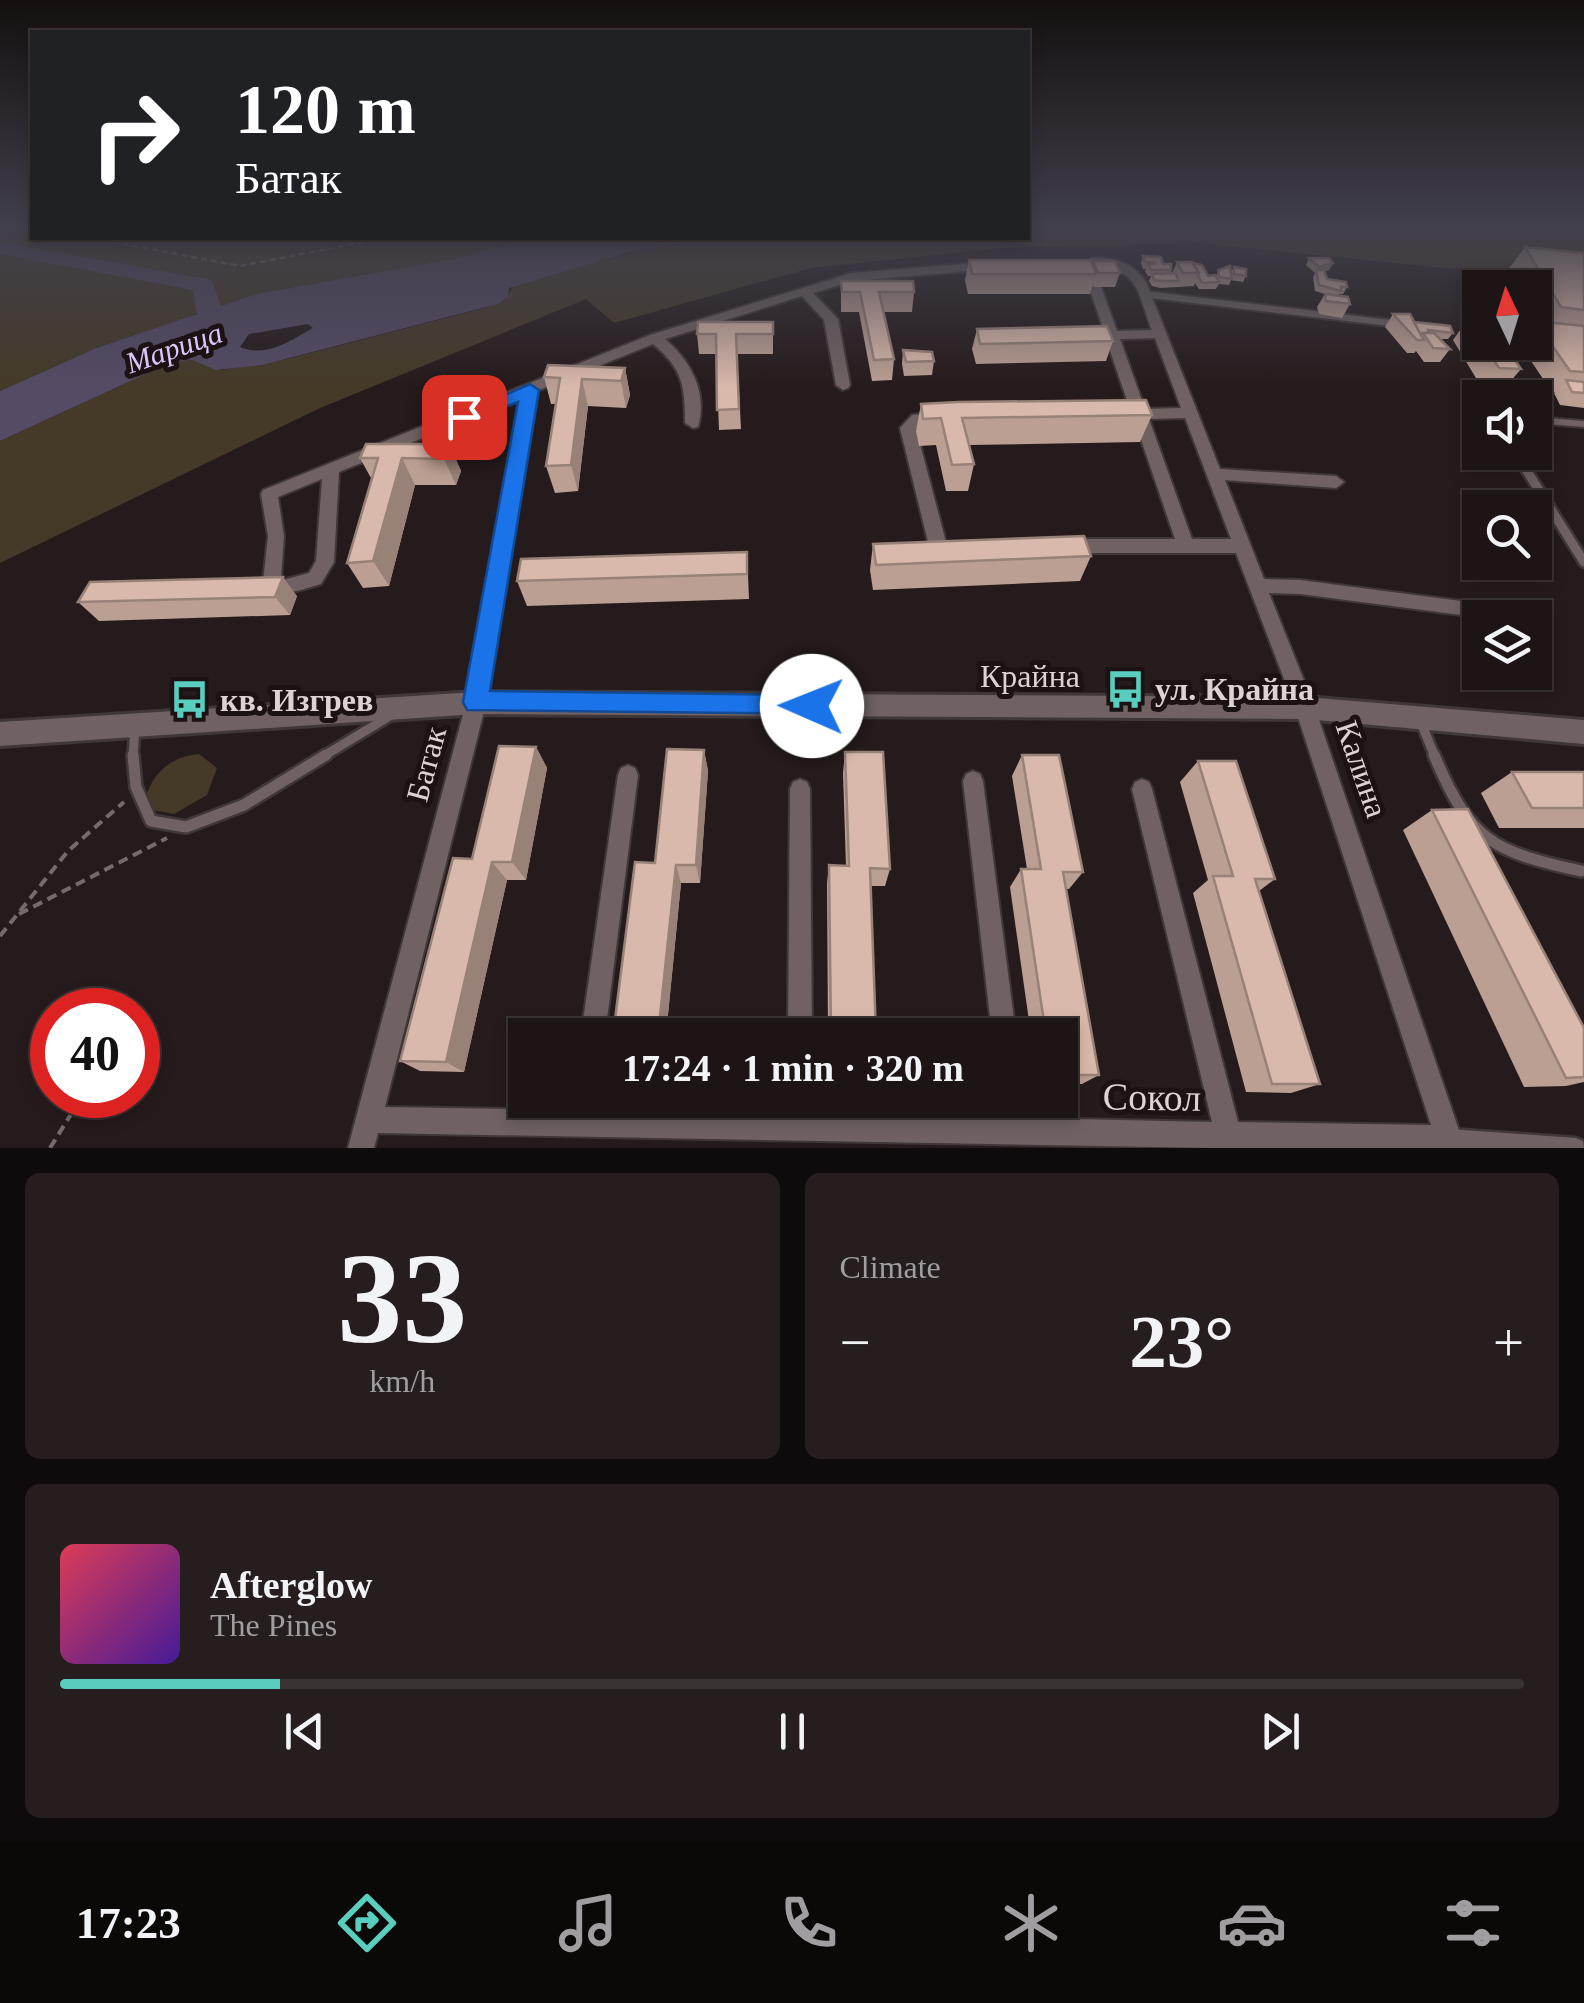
<!DOCTYPE html>
<html lang="en">
<head>
<meta charset="utf-8">
<style>
	body { margin:0; font-family:Georgia,serif; background:#251d1e; color:#f1f3f6; height:100vh; display:flex; flex-direction:column; font-size:38px; white-space:nowrap }
	* { box-sizing:border-box; margin:0 }
	p { font-size:32px; color:#a09ea0 }
	.icon { flex:none; width:55px; height:55px; fill:none; stroke:currentColor; stroke-width:2; stroke-linecap:round; stroke-linejoin:round }
	.map { position:relative; height:1148px; overflow:hidden }
	.panel { display:flex; flex-direction:column; gap:25px; padding:25px; background:#0f0b0c; flex:1 }
	.panel>* { flex:none }
	.top-card { position:absolute; left:30px; top:30px; width:1000px; height:210px; border-radius:0px; box-shadow:0 5px 15px #0003,0 0 0 2px #3a3334; background:#202124; color:#fff; overflow:hidden }
	.needle { width:65px; rotate:356deg }
	.controls { position:absolute; left:1462px; top:270px; display:grid; gap:20px }
	.controls a { display:grid; place-items:center; width:90px; height:90px; border-radius:0px; background:#1c1415; box-shadow:0 5px 15px #0003,0 0 0 2px #3a3334; font-size:50px }
	.speed { position:absolute; left:30px; top:988px; display:flex; gap:20px; font-size:50px; font-weight:700; text-align:center }
	.speed>* { display:grid; place-content:center; width:130px; height:130px; border-radius:50%; background:#1c1415; box-shadow:0 5px 15px #0003,0 0 0 2px #3a3334; line-height:1 }
	.speed .limit { border:15px solid #d22; background:#fff; color:#111 }
	.pin { position:absolute; display:grid; place-items:center; width:85px; height:85px; color:#fff; margin:-42px; border-radius:20px; box-shadow:0 5px 15px #0006 }
	.me { position:absolute; width:110px; margin:-55px; rotate:271deg; stroke-linejoin:round; filter:drop-shadow(0 0 8px #0008) }
	.turn { display:flex; align-items:center; gap:35px; height:210px; padding:0 40px; font-size:45px }
	.turn .icon { width:130px; height:130px; stroke-width:2.5 }
	.turn b { display:block; font-size:70px; line-height:85px }
	.big { font-size:75px; font-weight:600; line-height:1.1 }
	.panel .widget { flex:1; display:flex; flex-direction:column; justify-content:center; gap:15px; min-width:0; padding:0 35px; border-radius:15px; background:#251d1e }
	.panel .dial { align-items:center; gap:0 }
	.dial b { font-size:130px; line-height:1 }
	.song { display:flex; align-items:center; gap:30px }
	.cover { width:120px; height:120px; border-radius:15px; background:linear-gradient(135deg,hsl(350 70% 55%),hsl(260 70% 35%)) }
	.played { height:10px; border-radius:5px; background:linear-gradient(90deg,#59cebe 15%,#3a3334 15%) }
	.keys { display:flex; justify-content:space-around; direction:ltr }
	.heat { display:flex; justify-content:space-between; align-items:center; font-size:55px; direction:ltr }
	.panel .tiles { flex:1; display:grid; gap:25px; grid-template-columns:1fr 1fr }
	.widget:last-child { grid-column:span 2 }
	.trip { position:absolute; left:508px; top:1018px; width:570px; height:100px; border-radius:0px; background:#1c1415; box-shadow:0 5px 15px #0003,0 0 0 2px #3a3334; font-weight:600; line-height:100px; text-align:center }
	.tabs { display:flex; height:160px; justify-content:space-around; align-items:center; background:#0b0808; color:#a09ea0 }
	.tabs .icon { width:70px; height:70px }
	.tabs .active { color:#59cebe }
	.tabs b { font-size:45px; color:#f1f3f6 }
	.map>svg:first-child { display:block }
	.green { fill:#453a28 }
	.water { fill:#554b64; fill-rule:evenodd }
	.lines { fill:none; stroke-linecap:round; stroke-linejoin:round }
	.river { fill:#554b64; fill-rule:evenodd }
	.service-far2-casing { stroke:#403738; stroke-width:10 }
	.service-far1-casing { stroke:#403738; stroke-width:14 }
	.service-casing { stroke:#403738; stroke-width:16 }
	.pedestrian-casing { stroke:#403738; stroke-width:5 }
	.minor-casing { stroke:#403738; stroke-width:4 }
	.tertiary-casing { stroke:#403738; stroke-width:6 }
	.path-far1 { stroke:#756b6c; stroke-width:2.5; stroke-dasharray:6 4; stroke-linecap:butt }
	.path { stroke:#756b6c; stroke-width:4; stroke-dasharray:10 6; stroke-linecap:butt }
	.service-far2 { stroke:#706263; stroke-width:6 }
	.service-far1 { stroke:#706263; stroke-width:9 }
	.service { stroke:#706263; stroke-width:11 }
	.pedestrian { fill:#706263; fill-rule:evenodd }
	.minor { fill:#706263; fill-rule:evenodd }
	.tertiary { fill:#706263; fill-rule:evenodd }
	.wall { fill:#bb9f93 }
	.shaded-wall { fill:#988278 }
	.building { fill:#d9b9ab; stroke:#988278; stroke-width:2.5 }
	.route { fill:#1a73e8; stroke:#114b97; stroke-width:2.5 }
	.labels { text-anchor:middle; stroke-width:10; stroke-linejoin:round; paint-order:stroke }
	.far-water-label { font-size:30px; font-style:italic; fill:#dac6f9; stroke:#1c1213 }
	.street-label { font-size:32px; fill:#dbd3d4; stroke:#1c1213 }
	.poi-label { font-size:32px; font-weight:bold; fill:#dbd3d4; stroke:#1c1213; text-anchor:start }
	.near-street-label { font-size:38px; fill:#dbd3d4; stroke:#1c1213 }
</style>
</head>
<body>
<div class="map">
<svg width="1584" height="1148" viewBox="0 0 1584 1148">
	<rect width="100%" height="100%" fill="#261b1c"/>
	<g class="green">
		<path d="M0,226H32V238H527L458,258L256,294L96,348L0,391Z"/>
		<path d="M1028,226H1584V275L1444,268L1200,243L1011,247L811,268L614,323L586,299L320,408L0,563V441L172,362L192,360L222,370L287,359L481,309L505,300L515,283L656,246L714,238H1028Z"/>
		<path d="M199,754L217,768L207,795L174,814L153,810L147,794C155,770 174,756 199,754Z"/>
	</g>
	<path class="water" d="M527,238H714L633,251L509,288L508,297L498,304L262,365L216,370L192,360L172,362L0,441V391L96,348L256,294L458,258ZM308,324L313,328C290,341 266,358 240,347L249,334Z"/>
	<g class="lines">
		<path class="river" d="M0,242L212,280L229,331L225,336H209L196,310L193,290L0,254Z"/>
		<defs>
			<g id="service-far2">
				<path d="M1143,294L1399,324"/>
				<path d="M1535,420L1584,424"/>
				<path d="M1515,452L1518,457"/>
			</g>
			<g id="service-far1">
				<path d="M1517,455L1584,562"/>
				<path d="M1420,720L1435,757"/>
				<path d="M133,757L135,726"/>
				<path d="M322,757L390,716"/>
			</g>
			<g id="service">
				<path d="M133,755L136,787L151,821L186,827L244,805L326,755"/>
				<path d="M1434,755C1471,842 1492,851 1581,871"/>
			</g>
			<path id="pedestrian" d="M1449,1129L1576,1138L1583,1141L1584,1148H1446L1442,1146L1439,1139L1442,1132Z"/>
			<g id="minor">
				<path d="M1095,257C1118,259 1133,263 1146,282L1220,469L1336,476L1344,482L1336,488L1225,480L1264,579L1300,580L1461,601L1467,603L1470,608L1467,613L1461,615L1300,594L1269,593L1315,708L1465,1148H1209L378,1133L374,1148H348L466,703L521,398L339,472L334,562L321,584C300,590 279,600 263,582L268,536L261,494L263,490L650,335L852,273L989,262L993,263V269L853,281L813,293L838,319L850,385L848,388L843,390L836,385L824,320L802,296L665,339C691,361 708,393 698,427L693,428L685,423C685,386 683,369 653,344L537,391L486,703L385,1107L570,1110L571,1100H597L596,1111L787,1114V1100H813V1115L1001,1118L999,1100H1025L1027,1118L1212,1122L1132,789L1135,782L1142,779L1149,782L1152,789L1238,1122L1431,1125L1295,708L1236,553H1068L1059,546L1068,539H1175L1134,419L1124,418L1122,414L1130,409L1106,339L1096,335L1104,331L1089,287L1090,284H1100L1101,287L1117,331L1152,330C1135,286 1141,272 1091,264V258ZM1155,338L1181,408L1145,409L1120,339ZM1185,418L1231,539H1192L1149,419ZM322,479L316,561L309,573L283,580L281,578L284,536L278,497Z"/>
				<path d="M938,412L945,417L943,421L921,424L916,429L947,546L938,553L929,546L900,428L912,415Z"/>
				<path d="M628,765L635,768L638,775L605,1035H581L618,775L621,768Z"/>
				<path d="M973,771L980,774L983,781L1016,1035H992L963,781L966,774Z"/>
				<path d="M800,779L807,782L810,789L812,1035H788L790,789L793,782Z"/>
			</g>
			<path id="tertiary" d="M476,692L1305,697L1584,720V744L1305,719L476,714L0,746V722Z"/>
		</defs>
		<use href="#service-far2" class="service-far2-casing"/>
		<use href="#service-far1" class="service-far1-casing"/>
		<use href="#service" class="service-casing"/>
		<use href="#pedestrian" class="pedestrian-casing"/>
		<use href="#minor" class="minor-casing"/>
		<use href="#tertiary" class="tertiary-casing"/>
		<path class="path-far1" d="M93,238L240,266L384,238"/>
		<g class="path">
			<path d="M19,914L167,838"/>
			<path d="M0,936L68,851L124,802"/>
			<path d="M50,1148L83,1095"/>
		</g>
		<use href="#service-far2" class="service-far2"/>
		<use href="#service-far1" class="service-far1"/>
		<use href="#service" class="service"/>
		<use href="#pedestrian" class="pedestrian"/>
		<use href="#minor" class="minor"/>
		<use href="#tertiary" class="tertiary"/>
	</g>
	<g class="wall">
		<path d="M1525,247L1584,253V408L1560,405L1554,393L1555,392H1552L1518,342H1535V288H1513L1505,274Z"/>
		<path d="M1143,256L1163,264L1171,270L1170,274H1172L1177,262L1208,276H1216L1218,270L1231,272L1234,267L1246,276L1243,282L1231,280L1229,285L1219,284L1216,289H1199L1195,283L1194,286L1160,288L1152,286L1149,281L1151,276H1148L1145,271L1146,269H1143L1141,263Z"/>
		<path d="M1309,258L1333,263L1329,270L1325,271L1327,279L1347,287L1343,294H1339L1338,296L1350,304L1342,318L1319,314L1317,307L1325,294L1315,291L1313,277L1315,273L1306,265Z"/>
		<path d="M969,260L1092,264L1093,261L1120,273L1115,287H1094L1093,284L1090,294H968L965,280Z"/>
		<path d="M841,281L914,292L912,312H884L894,359L892,380L872,381L859,312H841Z"/>
		<path d="M1393,314L1414,322L1453,333L1448,339H1440L1450,349L1440,362H1424L1416,351L1414,353H1407L1385,327Z"/>
		<path d="M1468,319L1480,320V342H1503L1521,369L1504,389L1482,388L1453,340Z"/>
		<path d="M773,322V354H737L741,429L719,430L716,354H699L697,334Z"/>
		<path d="M977,329L1113,341L1106,361L976,364L972,349Z"/>
		<path d="M903,350L934,361L932,375L904,376L902,364Z"/>
		<path d="M625,368L630,395L626,408L588,406L578,491L555,493L546,466L556,404H551L544,377Z"/>
		<path d="M921,404L1152,415L1140,442L969,445L974,464L968,491H946L936,445L919,446L916,431Z"/>
		<path d="M449,444L461,471L456,485H415L389,586L363,588L347,563L372,480L360,458Z"/>
		<path d="M873,544L1091,556L1080,581L873,590L870,570Z"/>
		<path d="M747,552L749,599L527,606L517,581Z"/>
		<path d="M297,596L290,615L99,621L78,602Z"/>
		<path d="M536,747L547,768L526,880H507L464,1072L420,1071L400,1061L472,859Z"/>
		<path d="M704,750L708,771L700,883H681L666,1035H613L655,863Z"/>
		<path d="M845,752L890,869L885,886H870L876,1035H828L827,883L829,865L846,866L843,773Z"/>
		<path d="M1022,755L1083,872L1069,889H1066L1099,1075L1082,1084H1060V1035H1031L1010,887L1021,869H1027L1012,776Z"/>
		<path d="M1198,761L1275,879L1259,891L1320,1084L1291,1093L1246,1092L1193,893L1208,880L1180,782Z"/>
		<path d="M1512,772H1584V828H1499L1481,793Z"/>
		<path d="M1432,810L1584,1028V1082L1566,1086L1524,1087L1403,830Z"/>
	</g>
	<g class="shaded-wall">
		<path d="M1333,263L1329,270L1315,274L1319,267Z"/>
		<path d="M625,368L630,395L626,408L621,381Z"/>
		<path d="M582,379L588,406L578,491L571,465Z"/>
		<path d="M449,444L461,471L456,485L444,459Z"/>
		<path d="M402,458L415,485L389,586L373,561Z"/>
		<path d="M283,577L297,596L290,615L275,597Z"/>
		<path d="M536,747L547,768L526,880L512,862Z"/>
		<path d="M704,750L708,771L700,883L696,865Z"/>
		<path d="M492,862L507,880L464,1072L446,1062Z"/>
		<path d="M676,865L681,883L666,1035H658Z"/>
	</g>
	<g class="building">
		<path d="M1525,247L1584,253V310L1561,307Z"/>
		<path d="M1143,256L1161,257L1163,264H1171V270H1151L1148,265L1156,263L1145,262Z"/>
		<path d="M1309,258H1329L1333,263L1319,267Z"/>
		<path d="M969,260H1091L1096,274H972Z"/>
		<path d="M1093,261H1115L1120,273H1098Z"/>
		<path d="M1177,262H1192L1199,273H1183Z"/>
		<path d="M1193,263L1202,265L1208,276L1215,275L1219,282L1202,283L1198,276L1199,273Z"/>
		<path d="M1230,266L1232,279L1219,277L1218,270Z"/>
		<path d="M1234,267L1246,269V276L1234,274Z"/>
		<path d="M1316,270H1324L1327,279L1346,282L1347,287H1341V291L1319,285Z"/>
		<path d="M1175,273L1179,281H1163L1154,280L1152,274Z"/>
		<path d="M841,281H913L914,292H879L894,359L874,360L860,292H842Z"/>
		<path d="M1325,294L1348,297L1350,304L1326,301Z"/>
		<path d="M1393,314H1410L1424,340H1417Z"/>
		<path d="M1468,319L1480,320V339Z"/>
		<path d="M1535,321L1584,326V372L1570,371Z"/>
		<path d="M698,322H773V334H736L739,409L717,410L716,334H697Z"/>
		<path d="M1414,322L1450,326L1453,333L1428,330L1429,333H1423L1421,335Z"/>
		<path d="M1107,326L1113,341L980,344L977,329Z"/>
		<path d="M1423,333H1434L1450,349L1433,348Z"/>
		<path d="M1482,342H1503L1521,369L1499,368Z"/>
		<path d="M903,350L932,352L934,361L906,362Z"/>
		<path d="M548,365L625,368L621,381L582,379L571,465L546,466L560,378L544,377Z"/>
		<path d="M1566,380L1584,382V393L1572,392Z"/>
		<path d="M1146,400L1152,415L962,418L974,464L952,465L941,418L923,419L921,404L958,402Z"/>
		<path d="M366,444H449L444,459L402,458L373,561L347,563L378,458H360Z"/>
		<path d="M1084,536L1091,556L876,565L873,544Z"/>
		<path d="M747,552V574L517,581L521,559Z"/>
		<path d="M283,577L275,597L78,602L90,582Z"/>
		<path d="M499,746L536,747L512,862H492L446,1062L400,1061L453,858L472,859Z"/>
		<path d="M667,749L704,750L696,865H676L658,1035H613L635,862L655,863Z"/>
		<path d="M845,752H883L890,869L870,868L876,1035H831L829,865L849,866Z"/>
		<path d="M1022,755H1059L1083,872H1063L1099,1075H1060V1035H1046L1021,869H1041Z"/>
		<path d="M1198,761H1236L1275,879H1255L1320,1084H1272L1213,876H1233Z"/>
		<path d="M1512,772H1584V808H1532Z"/>
		<path d="M1468,809L1584,1028V1077L1566,1078L1432,810Z"/>
	</g>
	<linearGradient id="sky" x2="0" y2="1"><stop stop-color="#150f0f"/><stop offset="0.58" stop-color="#413f4b"/><stop offset="1" stop-color="#413f4b" stop-opacity="0"/></linearGradient>
	<rect width="1584" height="387" fill="url(#sky)"/>
	<path class="route" d="M530,384L539,390L490,691L812,695L822,699L825,706L822,714L467,710L463,702L518,402L464,423L454,417Z"/>
	<defs>
		<symbol id="bus-bare" viewBox="-9 -9 18 18"><path d="M-5-6H5V4H4V6H2V4H-2V6H-4V4H-5ZM-3.5-4V0h7V-4ZM-3.5 1.2v1.5H-2V1.2ZM2 1.2v1.5H3.5V1.2Z" fill="#59cebe" stroke="#1c1213" stroke-width="2.5" paint-order="stroke"/></symbol>
	</defs>
	<g fill-rule="evenodd">
		<use href="#bus-bare" x="1098" y="662" width="55" height="55"/>
		<use href="#bus-bare" x="162" y="672" width="55" height="55"/>
	</g>
	<g class="labels">
		<g class="far-water-label">
			<text transform="translate(174 348) rotate(-19)" y="10">Марица</text>
		</g>
		<g class="street-label">
			<text x="1030" y="687">Крайна</text>
			<text transform="translate(426 764) rotate(-75)" y="11">Батак</text>
			<text transform="translate(1362 769) rotate(71)" y="11">Калина</text>
		</g>
		<g class="poi-label">
			<text x="1155" y="700">ул. Крайна</text>
			<text x="220" y="711">кв. Изгрев</text>
		</g>
		<g class="near-street-label">
			<text transform="translate(1152 1097) rotate(1)" y="13">Сокол</text>
		</g>
	</g>
</svg>
<div class="controls">
<a><svg class="needle" viewBox="-14 -14 28 28"><path d="M0-13l5 13h-10z" fill="#e53935"/><path d="M0 13l5-13h-10z" fill="#a09ea0"/></svg></a>
<a><svg class="icon" aria-label="sound" viewBox="0 0 24 24"><path d="M4 9h4l5-4v14l-5-4H4zM17 9q2 3 0 6"/></svg></a>
<a><svg class="icon" aria-label="search" viewBox="0 0 24 24"><circle cx="10" cy="10" r="6"/><path d="M15 15l6 6"/></svg></a>
<a><svg class="icon" aria-label="layers" viewBox="0 0 24 24"><path d="M12 4l9 5-9 5-9-5zM3 14l9 5 9-5"/></svg></a>
</div>
<div class="speed"><div class="limit">40</div></div>
<div class="pin" style="left:464px;top:417px;background:#d93025"><svg class="icon" aria-label="arrive" viewBox="0 0 24 24"><path d="M6 21V4h12l-3 4 3 4H6"/></svg></div>
<svg class="me" style="left:812px;top:706px" viewBox="-20 -20 40 40"><circle r="19" fill="#fff"/><path d="M0-13L10 11 0 6-10 11z" fill="#1a73e8"/></svg>
<div class="trip">17:24 · 1 min · 320 m</div>
<div class="top-card">
<div class="turn"><svg class="icon" aria-label="right" viewBox="0 0 24 24"><path d="M7 20v-9h11M14 6l5 5-5 5"/></svg><div><b>120 m</b>Батак</div></div>
</div>
</div>
<section class="panel">
<div class="tiles">
<div class="widget dial"><b>33</b><p>km/h</p></div>
<div class="widget"><p>Climate</p>
<div class="heat"><a>−</a><b class="big">23°</b><a>+</a></div>
</div>
<div class="widget">
<div class="song"><i class="cover"></i><div><b>Afterglow</b><p>The Pines</p></div></div>
<div class="played"></div>
<div class="keys"><svg class="icon" aria-label="previous" viewBox="0 0 24 24"><path d="M18 5L8 12l10 7zM5 5v14"/></svg><svg class="icon" aria-label="pause" viewBox="0 0 24 24"><path d="M8 5v14M16 5v14"/></svg><svg class="icon" aria-label="next" viewBox="0 0 24 24"><path d="M6 5l10 7-10 7zM19 5v14"/></svg></div>
</div>
</div>
</section>
<nav class="tabs">
<b>17:23</b>
<svg class="icon active" aria-label="directions" viewBox="0 0 24 24"><path d="M12 3l9 9-9 9-9-9zM9 14v-3h6M13 9l2 2-2 2"/></svg>
<svg class="icon" aria-label="music" viewBox="0 0 24 24"><path d="M9 18V5l10-2v13"/><circle cx="6" cy="18" r="3"/><circle cx="16" cy="16" r="3"/></svg>
<svg class="icon" aria-label="phone" viewBox="0 0 24 24"><path d="M5 4h4l2 5-3 2q2 4 5 5l2-3 5 2v4C11 20 4 13 5 4z"/></svg>
<svg class="icon" aria-label="climate" viewBox="0 0 24 24"><path d="M12 3v18M4 7l16 10M4 17L20 7"/></svg>
<svg class="icon" aria-label="car" viewBox="0 0 24 24"><path d="M5 17H2v-5l4-1 3-4h7l3 4 3 1v5h-3M9 17h6M6 11h13"/><circle cx="7" cy="17" r="2"/><circle cx="17" cy="17" r="2"/></svg>
<svg class="icon" aria-label="filters" viewBox="0 0 24 24"><path d="M4 7h16M4 17h16"/><circle cx="9" cy="7" r="2"/><circle cx="15" cy="17" r="2"/></svg>
</nav>
</body>
</html>
